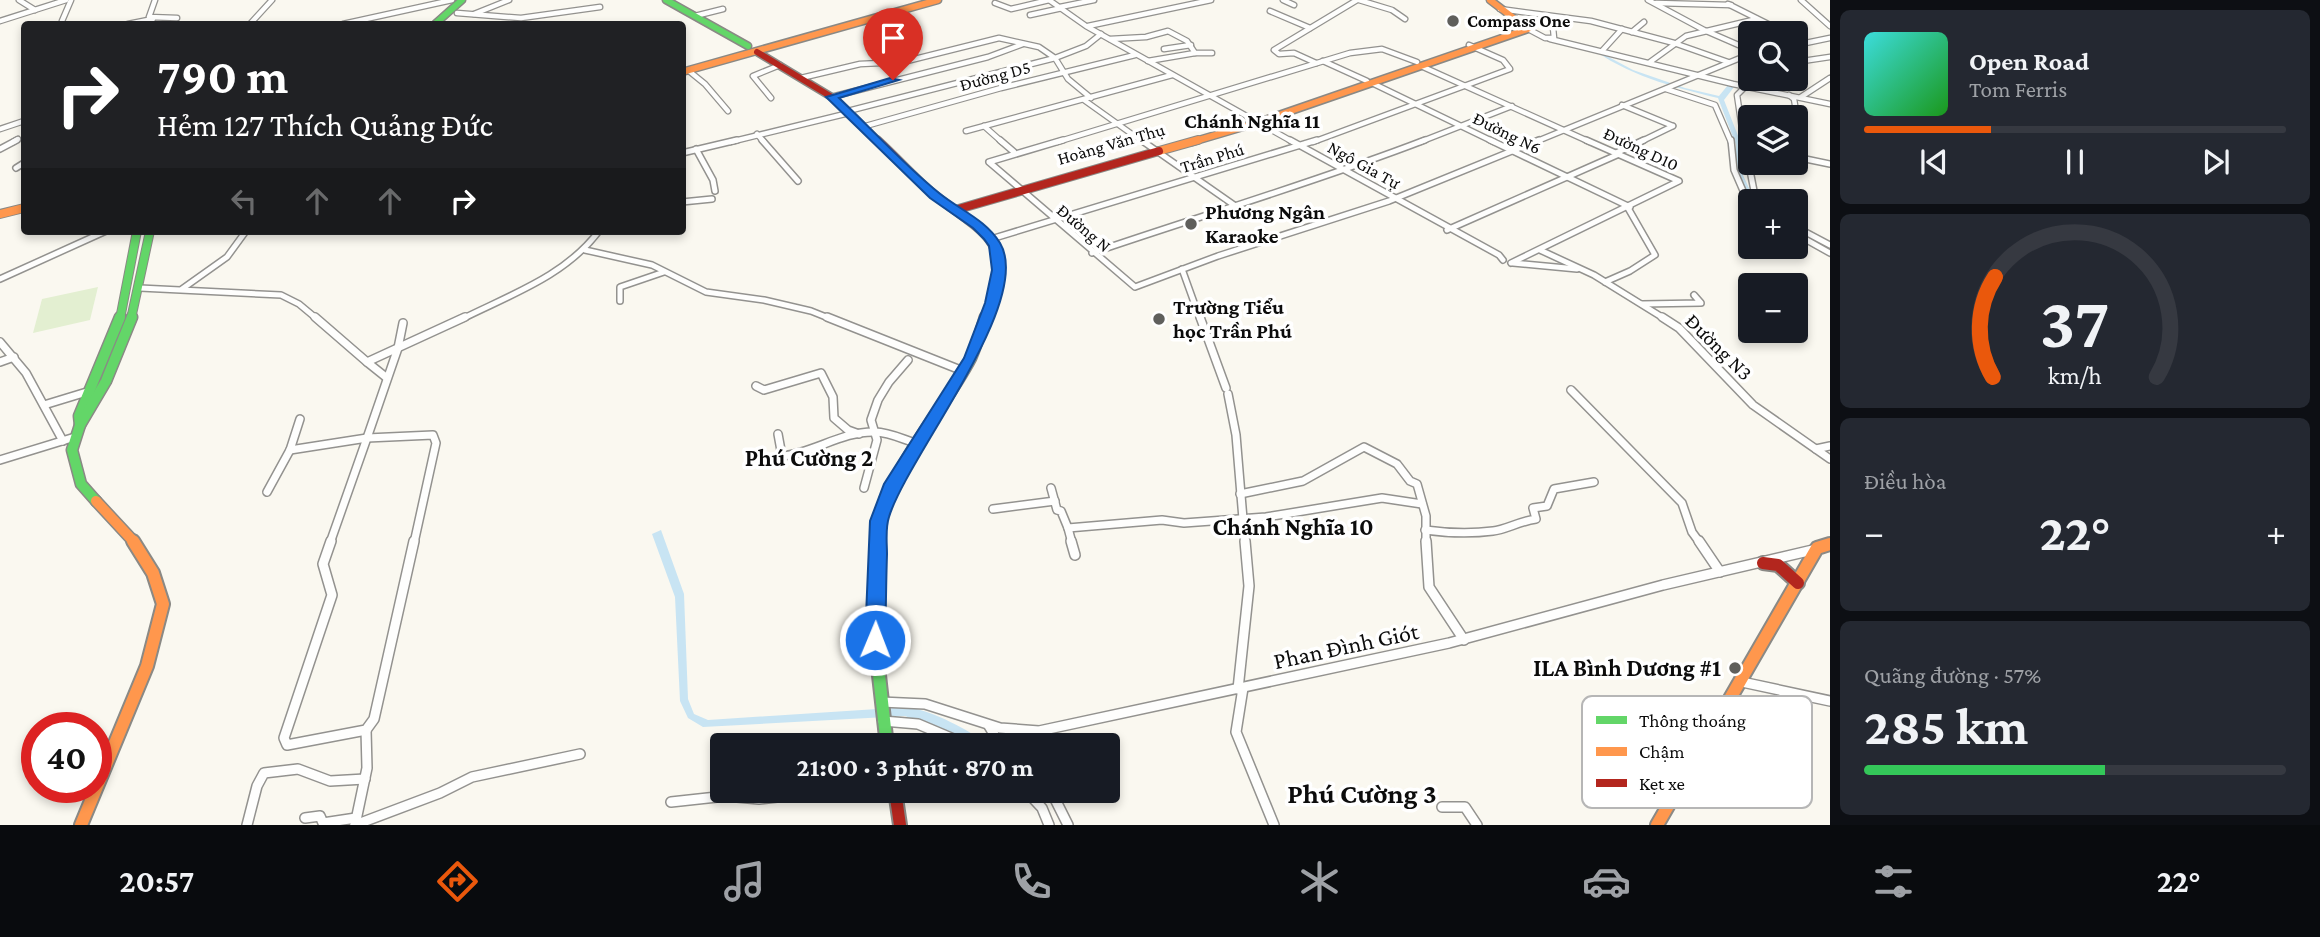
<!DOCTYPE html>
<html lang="vi">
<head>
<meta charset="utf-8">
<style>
	body { margin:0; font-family:"Crimson Pro",serif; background:#242831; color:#f1f3f6; height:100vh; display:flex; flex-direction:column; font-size:26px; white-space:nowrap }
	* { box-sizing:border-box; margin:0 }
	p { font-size:23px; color:#9ea1a6 }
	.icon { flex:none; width:38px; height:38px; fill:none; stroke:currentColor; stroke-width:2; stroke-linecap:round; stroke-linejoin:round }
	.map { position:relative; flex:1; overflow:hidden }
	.details { display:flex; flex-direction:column; gap:10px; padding:10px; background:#0d0f14; width:490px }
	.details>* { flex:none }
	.hud { position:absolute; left:21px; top:21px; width:665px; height:214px; border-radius:7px; box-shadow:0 4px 10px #0003; background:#202124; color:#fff; overflow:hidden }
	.fabs { position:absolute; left:1738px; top:21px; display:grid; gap:14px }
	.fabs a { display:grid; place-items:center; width:70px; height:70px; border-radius:7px; background:#171b24; box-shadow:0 4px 10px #0003; font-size:35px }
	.speed { position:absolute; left:21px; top:712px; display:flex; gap:14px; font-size:35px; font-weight:700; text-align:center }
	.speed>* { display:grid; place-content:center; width:91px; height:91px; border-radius:50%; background:#171b24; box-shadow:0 4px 10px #0003; line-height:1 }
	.speed .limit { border:10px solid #d22; background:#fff; color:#111 }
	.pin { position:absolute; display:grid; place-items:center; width:60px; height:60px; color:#fff; margin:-72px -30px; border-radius:50% 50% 50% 0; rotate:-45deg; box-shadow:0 0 7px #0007 }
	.pin .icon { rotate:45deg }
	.me { position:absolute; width:77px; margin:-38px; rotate:1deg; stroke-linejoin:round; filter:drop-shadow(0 0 5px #0008) }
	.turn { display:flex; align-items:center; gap:24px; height:147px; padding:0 21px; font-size:32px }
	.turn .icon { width:91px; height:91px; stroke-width:2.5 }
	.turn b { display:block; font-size:49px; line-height:60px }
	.lanes { display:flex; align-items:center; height:66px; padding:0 21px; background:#0003; justify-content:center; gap:35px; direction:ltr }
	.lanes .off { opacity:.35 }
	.big { font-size:52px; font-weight:700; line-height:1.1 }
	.details .tile { flex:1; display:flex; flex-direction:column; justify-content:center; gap:10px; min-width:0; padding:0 24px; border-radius:10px; background:#242831 }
	.details .dial { align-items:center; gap:0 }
	.dial svg { height:182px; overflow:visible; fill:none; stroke:#363941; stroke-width:7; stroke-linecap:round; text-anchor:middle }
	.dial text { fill:#f1f3f6; stroke:none }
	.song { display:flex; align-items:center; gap:21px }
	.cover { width:84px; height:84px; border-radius:10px; background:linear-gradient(135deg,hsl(180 70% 55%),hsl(120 70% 35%)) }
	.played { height:7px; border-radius:4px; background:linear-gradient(90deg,#ea580c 30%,#363941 30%) }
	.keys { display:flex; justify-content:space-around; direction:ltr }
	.heat { display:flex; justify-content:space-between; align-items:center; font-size:38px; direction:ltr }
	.charge { height:10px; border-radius:5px; background:linear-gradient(90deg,#34c759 57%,#363941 0) }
	.trip { position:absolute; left:710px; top:733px; width:410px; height:70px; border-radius:7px; background:#171b24; box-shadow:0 4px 10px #0003; font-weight:700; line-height:70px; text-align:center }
	.tabs { display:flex; height:112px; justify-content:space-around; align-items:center; background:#090b0e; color:#9ea1a6 }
	.tabs .icon { width:49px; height:49px }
	.tabs .current { color:#ea580c }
	.tabs b { font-size:32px; color:#f1f3f6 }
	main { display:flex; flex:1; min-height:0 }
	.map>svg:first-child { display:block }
	.green { fill:#e3efd1 }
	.water { fill:#c8e4f3 }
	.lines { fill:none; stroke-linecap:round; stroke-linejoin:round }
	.street-far3-casing { stroke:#93928f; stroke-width:7 }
	.street-far2-casing { stroke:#93928f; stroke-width:8 }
	.street-far1-casing { stroke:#93928f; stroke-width:10 }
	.street-casing { stroke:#93928f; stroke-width:12 }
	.fast-far3-casing { stroke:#8a8985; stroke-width:9 }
	.fast-far2-casing { stroke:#8a8985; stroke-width:10 }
	.fast-far1-casing { stroke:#8a8985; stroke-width:13 }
	.fast-casing { stroke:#8a8985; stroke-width:16 }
	.slow-far3-casing { stroke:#8a8985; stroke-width:9 }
	.slow-far2-casing { stroke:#8a8985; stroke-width:10 }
	.slow-far1-casing { stroke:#8a8985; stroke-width:13 }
	.slow-casing { stroke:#8a8985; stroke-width:16 }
	.jam-far2-casing { stroke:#8a8985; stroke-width:9 }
	.jam-far1-casing { stroke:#8a8985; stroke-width:10 }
	.jam-casing { stroke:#8a8985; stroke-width:16 }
	.street-far3 { stroke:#fefefd; stroke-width:4.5 }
	.street-far2 { stroke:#fefefd; stroke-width:5 }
	.street-far1 { stroke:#fefefd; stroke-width:7 }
	.street { stroke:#fefefd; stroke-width:9 }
	.fast-far3 { stroke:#63d668; stroke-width:6 }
	.fast-far2 { stroke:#63d668; stroke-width:8 }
	.fast-far1 { stroke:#63d668; stroke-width:10 }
	.fast { stroke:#63d668; stroke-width:12 }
	.slow-far3 { stroke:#ff974d; stroke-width:6 }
	.slow-far2 { stroke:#ff974d; stroke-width:8 }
	.slow-far1 { stroke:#ff974d; stroke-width:10 }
	.slow { stroke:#ff974d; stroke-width:12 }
	.jam-far2 { stroke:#b3261e; stroke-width:6 }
	.jam-far1 { stroke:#b3261e; stroke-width:8 }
	.jam { stroke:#b3261e; stroke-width:12 }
	.route { fill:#1a73e8; stroke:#114b97; stroke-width:2 }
	.poi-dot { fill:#5f5f5c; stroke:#fff; stroke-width:2.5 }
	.labels { text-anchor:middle; stroke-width:7; stroke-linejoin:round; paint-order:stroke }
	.far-poi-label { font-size:18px; font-weight:bold; fill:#0c0c0c; stroke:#fff; text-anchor:start }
	.far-street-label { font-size:18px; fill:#0c0c0c; stroke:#fff }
	.far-quarter-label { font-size:21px; font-weight:bold; fill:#0c0c0c; stroke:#fff }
	.poi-label { font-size:21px; font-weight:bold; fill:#0c0c0c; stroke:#fff; text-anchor:start }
	.street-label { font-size:21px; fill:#0c0c0c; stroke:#fff }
	.quarter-label { font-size:24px; font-weight:bold; fill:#0c0c0c; stroke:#fff }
	.near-street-label { font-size:24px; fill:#0c0c0c; stroke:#fff }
	.near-poi-label { font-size:24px; font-weight:bold; fill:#0c0c0c; stroke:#fff; text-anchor:end }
	.near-quarter-label { font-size:28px; font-weight:bold; fill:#0c0c0c; stroke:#fff }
	.key { fill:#fff; stroke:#b6b6b6; stroke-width:2 }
	.key-label { font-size:19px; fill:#0c0c0c }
</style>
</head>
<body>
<main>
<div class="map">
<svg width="1830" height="825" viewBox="0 0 1830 825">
	<rect width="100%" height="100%" fill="#faf8f0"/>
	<path class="green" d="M98,287L90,320L33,333L42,299Z"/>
	<g class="water">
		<path d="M1588,46L1633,70L1685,88L1719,96L1728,85L1734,87L1724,100L1742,146V173L1755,201H1750L1735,172L1736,145L1718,98C1672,87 1627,75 1588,46Z"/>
		<path d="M661,530L684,594L688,699L694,714L708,720L908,707C935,712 967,729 989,745H974L905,716L703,727L688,718L680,701L675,597L652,534Z"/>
	</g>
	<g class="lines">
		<defs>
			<g id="street-far3">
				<path d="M19,0L35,10"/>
				<path d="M155,0L149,17L177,18"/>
				<path d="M1049,0L1086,26L1293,142"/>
				<path d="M1283,0L1294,5"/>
				<path d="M1359,0L1392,10L1405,19"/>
				<path d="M1648,0L1704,30L1750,50"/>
				<path d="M1801,0L1830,26"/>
				<path d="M995,3L1011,9L1049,0"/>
				<path d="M1656,3L1731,5"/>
				<path d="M1728,4L1786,33"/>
				<path d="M1060,7L1094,0"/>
				<path d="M1500,9L1591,21L1674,43L1728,62"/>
				<path d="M1270,11L1310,28"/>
				<path d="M457,13L521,18L600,7"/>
				<path d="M474,14L509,0"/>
				<path d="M1030,15L1062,8"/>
				<path d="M695,16L723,9"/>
				<path d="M0,21L66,0"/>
				<path d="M62,21L71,0"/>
				<path d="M128,24L153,19"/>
				<path d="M250,24L272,0"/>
				<path d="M343,24L452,0"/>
				<path d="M1088,26L1211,0"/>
				<path d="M1528,29L1545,38H1554L1552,17"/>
				<path d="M1632,32L1644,22"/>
				<path d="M1110,39L1146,37L1168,31L1187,41L1195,53H1212"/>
				<path d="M1550,39L1733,84L1830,104"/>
				<path d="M1796,45L1830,38"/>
				<path d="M1164,49L1191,45"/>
				<path d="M1602,51L1622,29"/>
				<path d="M1148,61L1195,53"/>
				<path d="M1323,61L1367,81"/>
				<path d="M1650,62L1686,36L1757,19"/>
				<path d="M1796,62L1830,57"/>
				<path d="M1316,63L1294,53L1279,54L1274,50L1357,0"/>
				<path d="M1421,66L1590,142"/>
				<path d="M689,71L705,84L728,111"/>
				<path d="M801,78L860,64L903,62L999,38L1039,47L1055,58L848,111"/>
				<path d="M1372,83L1494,142"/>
				<path d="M1666,89L1715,105L1731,142"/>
				<path d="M1789,95L1794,99L1799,129"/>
				<path d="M831,97L988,57L1023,44"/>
				<path d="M1801,97L1830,78"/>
				<path d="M771,98L753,76L780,65"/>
				<path d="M1091,98L1068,79L1055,58L1086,46L1101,34"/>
				<path d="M1084,100L1143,142"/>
				<path d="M1622,105L1673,126"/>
				<path d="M984,126L1002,142"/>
				<path d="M862,127L1001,88L1135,55"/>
				<path d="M0,129L24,121"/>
				<path d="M966,131L1172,75"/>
				<path d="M757,134L764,142"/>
				<path d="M13,142L18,139"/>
				<path d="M730,142L849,113"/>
				<path d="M1057,142L1350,53L1382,49L1417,62"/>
				<path d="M1313,142L1510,69L1503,60L1469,45"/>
				<path d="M1420,142L1512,106"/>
				<path d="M1535,142L1750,54"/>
				<path d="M1640,142L1673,126"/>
				<path d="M1744,142L1737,95L1753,79"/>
			</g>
			<g id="street-far2">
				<path d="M762,140L798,181"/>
				<path d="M1000,140L1014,152"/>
				<path d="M1063,140L989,162L1135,287L1218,256L1389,201L1539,140"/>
				<path d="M1141,140L1234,205"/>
				<path d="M1290,140L1499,255L1503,260"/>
				<path d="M1490,140L1630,207"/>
				<path d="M1731,140L1734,170L1750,207"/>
				<path d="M1744,140L1756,201"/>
				<path d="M0,149L17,140"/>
				<path d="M696,149L713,180L715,191"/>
				<path d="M682,153L737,140"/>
				<path d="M1616,153L1644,140"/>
				<path d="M1796,157L1830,164"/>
				<path d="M16,168L24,163"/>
				<path d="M682,202L712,199"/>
				<path d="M1796,227L1830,245"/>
				<path d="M1447,230L1619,154"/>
				<path d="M1796,234L1830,253"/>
				<path d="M991,239L1317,140"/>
				<path d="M585,250L652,265L706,292L764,300L811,311L831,319"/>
				<path d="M1540,250L1594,275L1665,319"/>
				<path d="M1092,253C1203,215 1316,182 1425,140"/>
				<path d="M1511,263L1679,181L1586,140"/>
				<path d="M1513,263L1577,269"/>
				<path d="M1182,269L1200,319"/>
				<path d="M0,279L106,231"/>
				<path d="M1605,282L1630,271L1655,255L1628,208"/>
				<path d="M140,288L281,295L299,304L317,319"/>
				<path d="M182,289L227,257L246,231"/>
				<path d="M620,301V287L664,272"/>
				<path d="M1642,304L1701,303L1694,295"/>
				<path d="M462,319C512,294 565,276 599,231"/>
			</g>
			<g id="street-far1">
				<path d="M315,317L367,362L465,317"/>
				<path d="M827,317L963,371"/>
				<path d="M1200,317L1226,388"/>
				<path d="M1662,317L1679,328L1753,405L1830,459"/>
				<path d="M0,342L26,373L63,441"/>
				<path d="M0,362L14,357"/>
				<path d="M367,362L387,378"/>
				<path d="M756,386L764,390L821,373L833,397L834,418L848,430L859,434"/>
				<path d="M1571,390L1682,503L1692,532L1700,543"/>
				<path d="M1228,394L1236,435L1245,543"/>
				<path d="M44,405L90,391"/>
				<path d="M778,434L782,456C814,453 842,431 875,432C890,432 904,440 918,444"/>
				<path d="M367,438L398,348L403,323"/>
				<path d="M367,438L433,435L436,443L414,543"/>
				<path d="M1816,449L1830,446"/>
				<path d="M290,450L367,438"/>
				<path d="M0,460L75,437"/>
				<path d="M864,488L877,440L871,420L878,400L889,382L908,360"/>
				<path d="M1051,488L1057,510L1061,511L1068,528L1162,520L1184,523L1266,517L1382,498L1422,504"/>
				<path d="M267,492L290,450L300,419"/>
				<path d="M1240,494L1303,481L1364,447L1397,464L1410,481L1417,484L1426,516V543"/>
				<path d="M993,509L1055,501"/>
				<path d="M1068,528L1072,543"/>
				<path d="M1425,530C1447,533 1470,534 1493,531C1505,530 1520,521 1536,519L1533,508L1547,506L1554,489L1594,482"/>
				<path d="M330,543L367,438"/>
			</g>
			<g id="street">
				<path d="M331,541L323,564L332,595L284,738L287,745L366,730L374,719L414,541"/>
				<path d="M1071,541L1075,555"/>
				<path d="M1426,541L1429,587L1464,640"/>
				<path d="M1699,541L1720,572"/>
				<path d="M1742,682L1830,701"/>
				<path d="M1243,688L1236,732L1274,825"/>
				<path d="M1238,689L1249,586L1245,541"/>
				<path d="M881,702L925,704L1000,728L1039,731L1449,643L1663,585L1817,549"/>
				<path d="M883,721L918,724L970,746"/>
				<path d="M989,726L1001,746"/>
				<path d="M1026,791L1042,808L1049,825"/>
				<path d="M1047,791L1055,799L1068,825"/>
				<path d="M671,802L726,796L759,799L831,791"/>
				<path d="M1442,807H1465L1477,825"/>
				<path d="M305,818L320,816L323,823L356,818"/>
				<path d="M247,825L257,786L264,773L298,769L330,781L365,779"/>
				<path d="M355,825L440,793L472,777L580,754"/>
				<path d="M355,825L367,768L366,730"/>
			</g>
			<g id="fast-far3">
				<path d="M666,0L748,46"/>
				<path d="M435,24L462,0"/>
			</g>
			<g id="fast-far2">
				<path d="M120,319L137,231"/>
				<path d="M131,319L150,231"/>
				<path d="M985,319L987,313"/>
			</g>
			<g id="fast-far1">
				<path d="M80,425L79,416L120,317"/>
				<path d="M96,501L81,484L72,450L80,425L106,381L132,317"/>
				<path d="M878,543C881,473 940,418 971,358C977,345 981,330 985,317"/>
			</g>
			<path id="fast" d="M878,541L875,640L887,746"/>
			<g id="slow-far3">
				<path d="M682,72L938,0"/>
				<path d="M1192,142L1253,124L1528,29L1490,0"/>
			</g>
			<g id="slow-far2">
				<path d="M1159,151L1198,140"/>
				<path d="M0,214L24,208"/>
			</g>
			<path id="slow-far1" d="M96,501L135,543"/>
			<g id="slow">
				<path d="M81,825L147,666L163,604L153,573L133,541"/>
				<path d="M1657,825L1817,548L1830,544"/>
			</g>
			<path id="jam-far2" d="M757,52L835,99L879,142"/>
			<g id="jam-far1">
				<path d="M877,140C897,158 915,179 936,196C988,237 1014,240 987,313"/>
				<path d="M955,210L1159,151"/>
			</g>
			<g id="jam">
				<path d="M1763,563L1778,565L1798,583"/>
				<path d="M895,791L900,825"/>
			</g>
		</defs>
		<use href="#street-far3" class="street-far3-casing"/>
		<use href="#street-far2" class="street-far2-casing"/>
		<use href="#street-far1" class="street-far1-casing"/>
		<use href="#street" class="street-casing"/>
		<use href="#fast-far3" class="fast-far3-casing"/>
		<use href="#fast-far2" class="fast-far2-casing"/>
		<use href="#fast-far1" class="fast-far1-casing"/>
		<use href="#fast" class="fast-casing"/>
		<use href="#slow-far3" class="slow-far3-casing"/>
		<use href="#slow-far2" class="slow-far2-casing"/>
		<use href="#slow-far1" class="slow-far1-casing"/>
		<use href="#slow" class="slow-casing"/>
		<use href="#jam-far2" class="jam-far2-casing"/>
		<use href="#jam-far1" class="jam-far1-casing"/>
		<use href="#jam" class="jam-casing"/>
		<use href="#street-far3" class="street-far3"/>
		<use href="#street-far2" class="street-far2"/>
		<use href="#street-far1" class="street-far1"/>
		<use href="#street" class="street"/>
		<use href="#fast-far3" class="fast-far3"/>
		<use href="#fast-far2" class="fast-far2"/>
		<use href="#fast-far1" class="fast-far1"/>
		<use href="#fast" class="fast"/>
		<use href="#slow-far3" class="slow-far3"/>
		<use href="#slow-far2" class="slow-far2"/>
		<use href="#slow-far1" class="slow-far1"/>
		<use href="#slow" class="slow"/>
		<use href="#jam-far2" class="jam-far2"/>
		<use href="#jam-far1" class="jam-far1"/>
		<use href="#jam" class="jam"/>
	</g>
	<path class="route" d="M890,78L899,80L839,98C872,129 903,164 939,193C960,210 986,220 1000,243C1035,301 907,457 889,517C885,529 887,543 887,554C886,583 886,611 885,640L882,646L875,648L868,646L865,640L870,521L884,484L964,358L985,303L992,270L989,246L984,239L973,228L930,198L826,97Z"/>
	<g class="poi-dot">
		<circle cx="1453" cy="21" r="7"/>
		<circle cx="1191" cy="224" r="7"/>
		<circle cx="1159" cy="319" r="7"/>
		<circle cx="1735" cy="668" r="7"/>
	</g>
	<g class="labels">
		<g class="far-poi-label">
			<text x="1467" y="27">Compass One</text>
		</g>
		<g class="far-street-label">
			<text transform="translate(995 76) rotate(-15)" y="6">Đường D5</text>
			<text transform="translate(1507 133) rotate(26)" y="6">Đường N6</text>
			<text transform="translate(1111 144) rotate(-16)" y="6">Hoàng Văn Thụ</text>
			<text transform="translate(1641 149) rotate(25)" y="6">Đường D10</text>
			<text transform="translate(1212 158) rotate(-17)" y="6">Trần Phú</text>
			<text transform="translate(1364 165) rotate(29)" y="6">Ngô Gia Tự</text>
			<text transform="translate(1084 228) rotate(40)" y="6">Đường N</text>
		</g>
		<g class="far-quarter-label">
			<text x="1252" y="128">Chánh Nghĩa 11</text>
		</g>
		<g class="poi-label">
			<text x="1205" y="219">Phương Ngân<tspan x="1205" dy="24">Karaoke</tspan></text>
			<text x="1173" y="314">Trường Tiểu<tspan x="1173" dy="24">học Trần Phú</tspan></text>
		</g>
		<g class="street-label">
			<text transform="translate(1719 347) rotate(45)" y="7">Đường N3</text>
		</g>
		<g class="quarter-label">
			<text x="809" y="466">Phú Cường 2</text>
			<text x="1293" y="535">Chánh Nghĩa 10</text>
		</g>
		<g class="near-street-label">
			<text transform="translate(1346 646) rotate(-12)" y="8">Phan Đình Giót</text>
		</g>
		<g class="near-poi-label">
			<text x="1721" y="676">ILA Bình Dương #1</text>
		</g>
		<g class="near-quarter-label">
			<text x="1362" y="803">Phú Cường 3</text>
		</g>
	</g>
	<rect x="1582" y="696" width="230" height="112" rx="10" class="key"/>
	<rect x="1596" y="716" width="31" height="8" fill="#63d668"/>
	<rect x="1596" y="747" width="31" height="9" fill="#ff974d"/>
	<rect x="1596" y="779" width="31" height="8" fill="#b3261e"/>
	<g class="key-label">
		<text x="1639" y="727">Thông thoáng</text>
		<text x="1639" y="758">Chậm</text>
		<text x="1639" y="790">Kẹt xe</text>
	</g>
</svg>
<div class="fabs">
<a><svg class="icon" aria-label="search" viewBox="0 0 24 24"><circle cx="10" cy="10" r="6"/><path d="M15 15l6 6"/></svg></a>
<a><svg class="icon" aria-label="layers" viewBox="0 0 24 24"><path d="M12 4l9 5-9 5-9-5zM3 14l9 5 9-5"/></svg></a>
<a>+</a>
<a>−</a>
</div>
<div class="speed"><div class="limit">40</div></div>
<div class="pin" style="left:893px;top:80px;background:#d93025"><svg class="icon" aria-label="arrive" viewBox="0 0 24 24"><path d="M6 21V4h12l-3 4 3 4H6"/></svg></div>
<svg class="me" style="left:875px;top:640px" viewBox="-20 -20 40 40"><circle r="17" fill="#1a73e8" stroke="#fff" stroke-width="3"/><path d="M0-11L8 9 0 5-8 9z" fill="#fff"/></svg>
<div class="trip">21:00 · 3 phút · 870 m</div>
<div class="hud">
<div class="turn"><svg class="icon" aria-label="right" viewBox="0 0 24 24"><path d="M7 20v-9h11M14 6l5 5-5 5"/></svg><div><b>790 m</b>Hẻm 127 Thích Quảng Đức</div></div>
<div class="lanes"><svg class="icon off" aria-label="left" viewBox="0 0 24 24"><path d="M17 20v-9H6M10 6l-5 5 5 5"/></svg><svg class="icon off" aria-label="ahead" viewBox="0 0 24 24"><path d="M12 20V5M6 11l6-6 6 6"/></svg><svg class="icon off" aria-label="ahead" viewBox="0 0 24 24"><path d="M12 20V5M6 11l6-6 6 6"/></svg><svg class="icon" aria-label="right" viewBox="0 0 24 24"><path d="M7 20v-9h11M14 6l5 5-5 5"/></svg></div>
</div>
</div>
<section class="details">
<div class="tile">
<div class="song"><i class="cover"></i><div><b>Open Road</b><p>Tom Ferris</p></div></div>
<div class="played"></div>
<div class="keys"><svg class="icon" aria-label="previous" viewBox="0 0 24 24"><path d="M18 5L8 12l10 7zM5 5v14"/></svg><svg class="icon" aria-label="pause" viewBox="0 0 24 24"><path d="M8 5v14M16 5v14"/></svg><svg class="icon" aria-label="next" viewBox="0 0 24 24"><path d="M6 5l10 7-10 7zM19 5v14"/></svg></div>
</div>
<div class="tile dial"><svg viewBox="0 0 100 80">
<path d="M14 69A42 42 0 1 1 86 69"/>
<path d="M14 69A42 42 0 0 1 15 25" stroke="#ea580c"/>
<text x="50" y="56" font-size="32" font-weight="700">37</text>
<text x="50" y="72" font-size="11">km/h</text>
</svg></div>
<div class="tile"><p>Điều hòa</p>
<div class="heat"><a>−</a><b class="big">22°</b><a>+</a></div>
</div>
<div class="tile"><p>Quãng đường · 57%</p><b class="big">285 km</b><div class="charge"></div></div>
</section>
</main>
<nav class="tabs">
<b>20:57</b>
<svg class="icon current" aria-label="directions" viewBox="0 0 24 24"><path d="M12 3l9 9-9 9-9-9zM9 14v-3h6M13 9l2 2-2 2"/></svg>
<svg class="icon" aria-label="music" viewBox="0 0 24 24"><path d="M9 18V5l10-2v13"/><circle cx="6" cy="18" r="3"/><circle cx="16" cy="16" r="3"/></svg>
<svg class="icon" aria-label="phone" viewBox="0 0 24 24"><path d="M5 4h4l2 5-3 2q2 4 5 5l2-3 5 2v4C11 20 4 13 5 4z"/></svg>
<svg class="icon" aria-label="climate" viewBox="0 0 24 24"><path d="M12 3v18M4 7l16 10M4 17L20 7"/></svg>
<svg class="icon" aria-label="car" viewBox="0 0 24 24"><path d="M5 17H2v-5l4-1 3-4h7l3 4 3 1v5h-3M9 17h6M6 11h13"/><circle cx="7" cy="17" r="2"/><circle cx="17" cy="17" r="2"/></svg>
<svg class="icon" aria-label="filters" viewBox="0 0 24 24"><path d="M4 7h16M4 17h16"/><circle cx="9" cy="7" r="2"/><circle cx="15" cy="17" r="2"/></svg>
<b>22°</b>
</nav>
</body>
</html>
